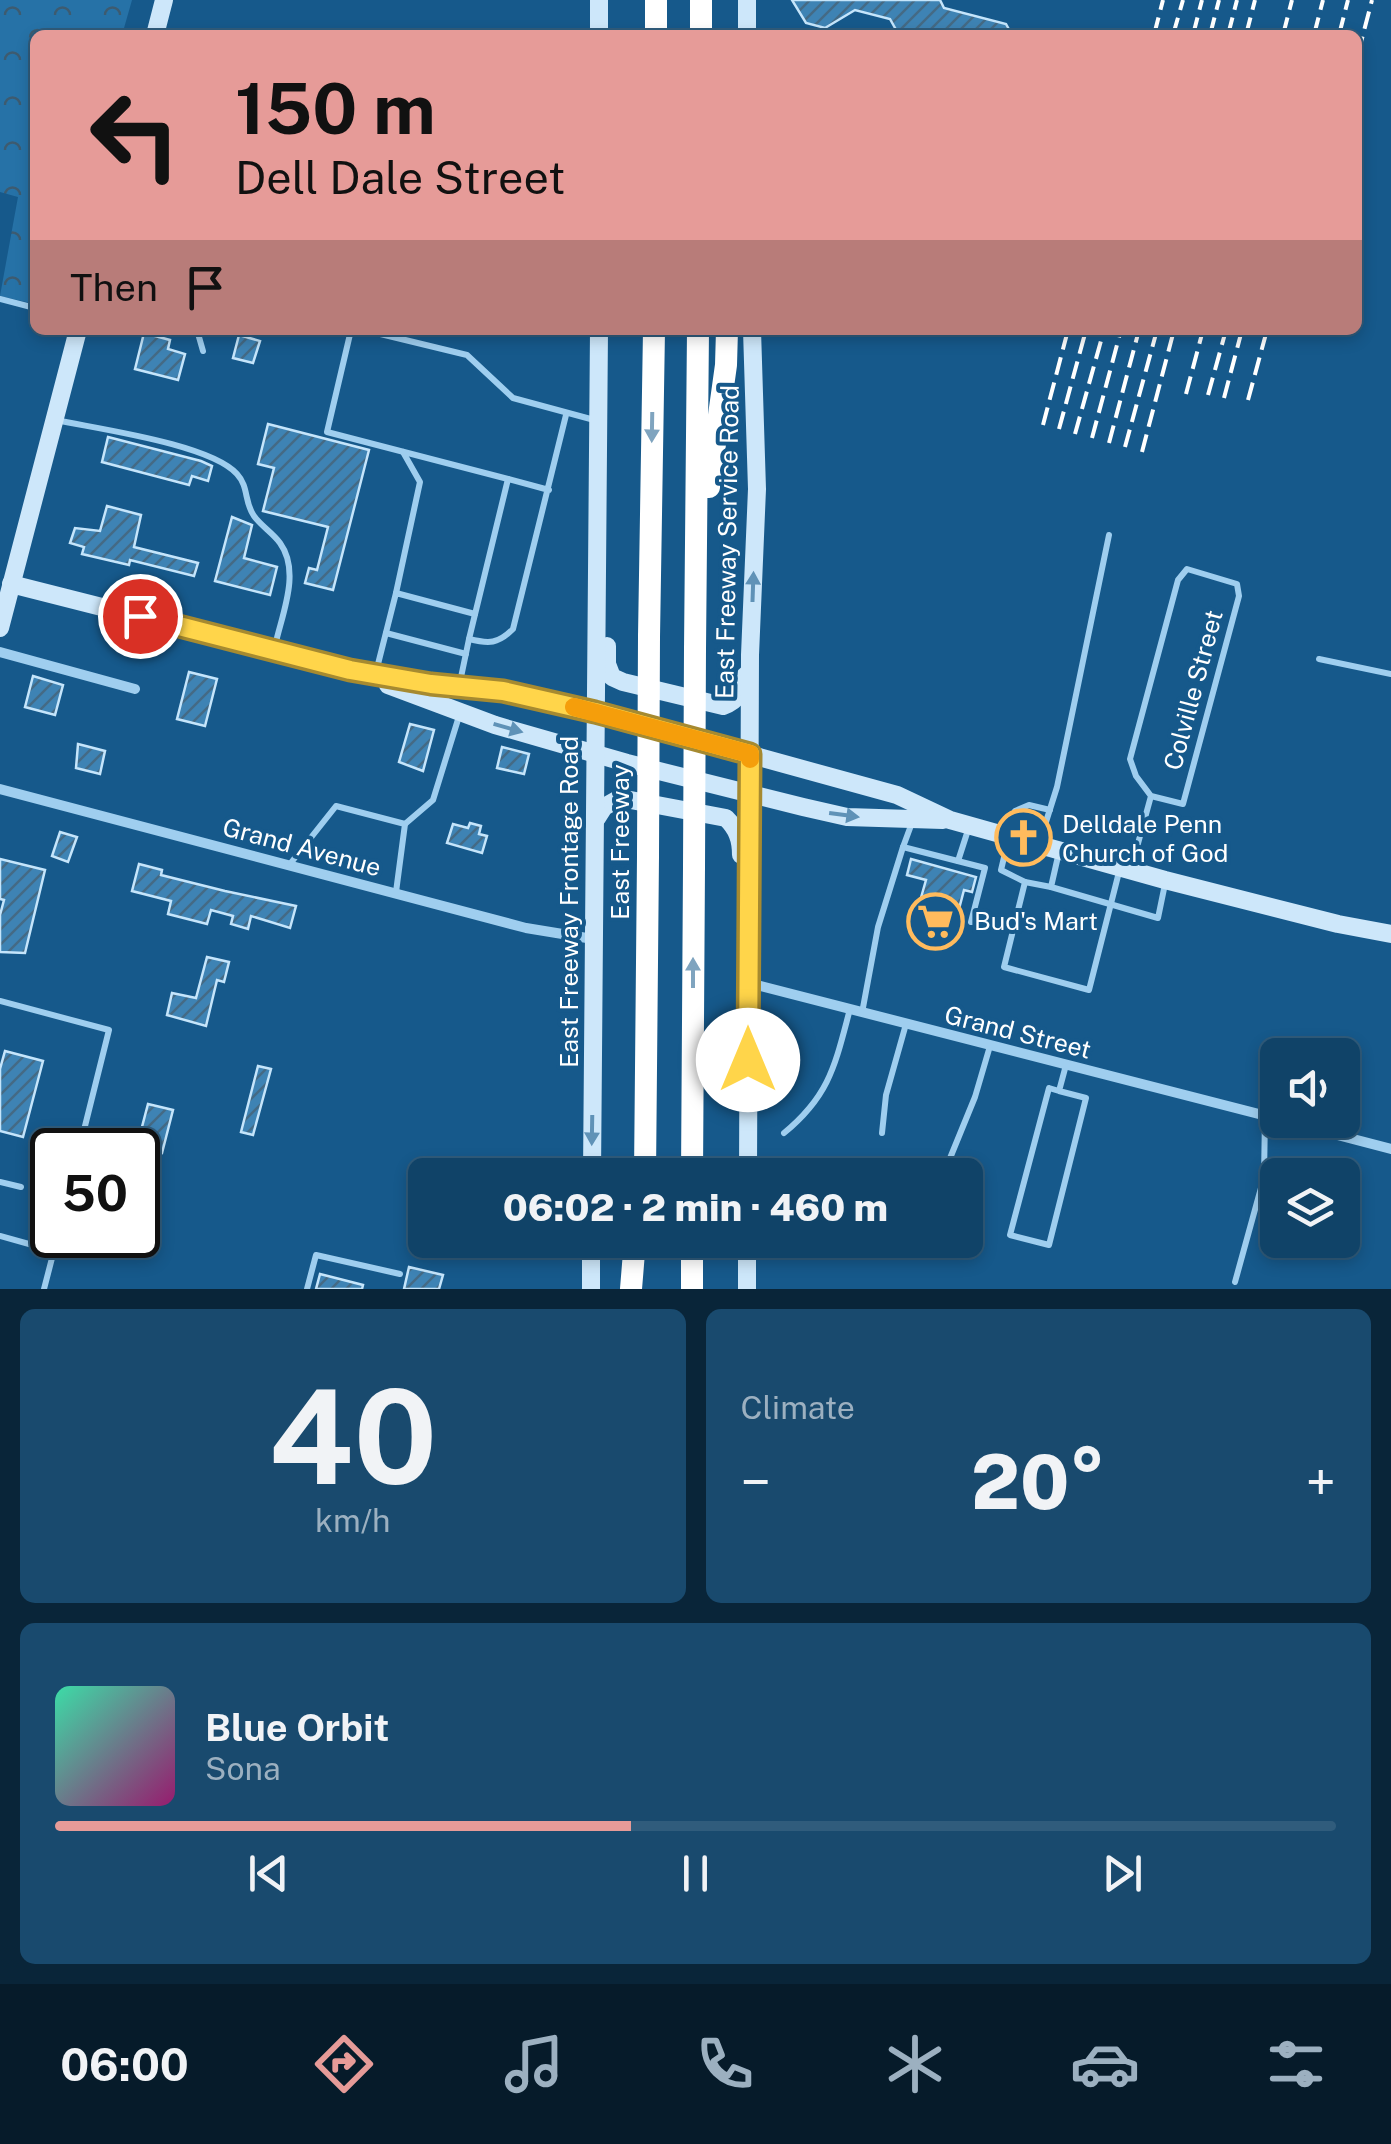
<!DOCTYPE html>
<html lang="en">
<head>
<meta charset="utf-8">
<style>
	body { margin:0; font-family:"Public Sans",sans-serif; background:#194a6e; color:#f1f3f6; height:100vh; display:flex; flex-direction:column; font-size:38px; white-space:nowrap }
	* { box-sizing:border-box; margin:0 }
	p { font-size:32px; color:#9cb0c0 }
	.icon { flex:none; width:55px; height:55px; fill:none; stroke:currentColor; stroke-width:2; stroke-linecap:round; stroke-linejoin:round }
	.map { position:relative; height:1289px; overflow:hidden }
	.sheet { display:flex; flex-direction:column; gap:20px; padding:20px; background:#092539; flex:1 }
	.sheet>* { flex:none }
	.banner { position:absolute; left:30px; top:30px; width:1332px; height:305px; border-radius:15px; box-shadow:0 5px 15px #0003,0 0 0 2px #305c7c; background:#e69b98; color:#111; overflow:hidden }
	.fabs { position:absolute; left:1260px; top:1038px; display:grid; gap:20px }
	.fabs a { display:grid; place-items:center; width:100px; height:100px; border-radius:15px; background:#104368; box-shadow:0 5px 15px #0003,0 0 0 2px #305c7c; font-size:50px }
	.speed { position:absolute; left:30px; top:1128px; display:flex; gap:20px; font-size:50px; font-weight:700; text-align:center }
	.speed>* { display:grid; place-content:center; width:130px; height:130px; border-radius:50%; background:#104368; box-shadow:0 5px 15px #0003,0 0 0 2px #305c7c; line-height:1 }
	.speed .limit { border:5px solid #111; border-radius:15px; background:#fff; color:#111 }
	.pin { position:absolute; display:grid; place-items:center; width:85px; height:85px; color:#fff; margin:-42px; border:5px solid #fff; border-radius:50%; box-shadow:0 2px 10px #0007 }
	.me { position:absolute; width:110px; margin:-55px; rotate:0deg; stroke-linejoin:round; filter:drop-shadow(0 0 8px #0008) }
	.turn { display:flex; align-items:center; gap:35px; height:210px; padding:0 40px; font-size:45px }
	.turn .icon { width:130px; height:130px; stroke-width:2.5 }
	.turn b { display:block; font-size:70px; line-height:85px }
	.then { display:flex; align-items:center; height:95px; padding:0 40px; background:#0003; gap:20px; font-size:38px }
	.big { font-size:75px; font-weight:800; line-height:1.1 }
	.sheet .card { flex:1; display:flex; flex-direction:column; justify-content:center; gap:15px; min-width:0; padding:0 35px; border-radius:15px; background:#194a6e }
	.sheet .dial { align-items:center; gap:0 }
	.dial b { font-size:130px; line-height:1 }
	.song { display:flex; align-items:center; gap:30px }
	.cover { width:120px; height:120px; border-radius:15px; background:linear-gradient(135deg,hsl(160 70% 55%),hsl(320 70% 35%)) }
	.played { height:10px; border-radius:5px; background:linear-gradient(90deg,#e69b98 45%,#305c7c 45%) }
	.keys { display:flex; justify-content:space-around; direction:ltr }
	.heat { display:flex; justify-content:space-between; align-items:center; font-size:55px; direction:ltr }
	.sheet .tiles { flex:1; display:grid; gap:20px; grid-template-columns:1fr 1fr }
	.card:last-child { grid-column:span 2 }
	.trip { position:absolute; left:408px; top:1158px; width:575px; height:100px; border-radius:15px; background:#104368; box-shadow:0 5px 15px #0003,0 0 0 2px #305c7c; font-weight:800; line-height:100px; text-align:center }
	.tab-bar { display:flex; height:160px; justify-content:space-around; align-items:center; background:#061b2a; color:#9cb0c0 }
	.tab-bar .icon { width:70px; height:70px }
	.tab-bar .current { color:#e69b98 }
	.tab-bar b { font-size:45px; color:#f1f3f6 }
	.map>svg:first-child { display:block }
	.forest { fill:url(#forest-crowns) }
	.building { fill:url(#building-hatch); stroke:#c5e5fb; stroke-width:2.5 }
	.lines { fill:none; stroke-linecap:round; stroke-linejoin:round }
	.lane { stroke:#9fceef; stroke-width:6 }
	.street { stroke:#9fceef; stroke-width:10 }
	.secondary { stroke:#cde7fa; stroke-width:18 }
	.highway { stroke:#fff; stroke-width:22 }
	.rail { stroke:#fff; stroke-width:4; stroke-dasharray:18 8; stroke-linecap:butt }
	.highway-bridge { stroke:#fff; stroke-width:22 }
	.oneway { fill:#7fa4bf }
	.oneway2 { fill:#5f92b7 }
	.route-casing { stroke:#a68a30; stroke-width:25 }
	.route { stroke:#ffd54a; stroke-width:18 }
	.slow { stroke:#f59e0b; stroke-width:18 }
	.labels { text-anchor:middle; stroke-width:8; stroke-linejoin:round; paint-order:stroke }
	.street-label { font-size:25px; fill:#fff; stroke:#16598b }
	.poi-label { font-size:25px; fill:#fff; stroke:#16598b; text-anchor:start }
</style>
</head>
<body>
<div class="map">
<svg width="1391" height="1289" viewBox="0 0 1391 1289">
	<defs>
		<pattern id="forest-crowns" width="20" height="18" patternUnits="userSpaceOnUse" patternTransform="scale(2.5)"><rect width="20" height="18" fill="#2672a7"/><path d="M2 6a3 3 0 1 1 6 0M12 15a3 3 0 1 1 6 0" fill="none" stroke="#3d5b70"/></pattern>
		<pattern id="building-hatch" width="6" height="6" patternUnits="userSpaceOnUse" patternTransform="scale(2.5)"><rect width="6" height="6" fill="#3e83b4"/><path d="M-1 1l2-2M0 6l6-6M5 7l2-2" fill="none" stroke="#446a85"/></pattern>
	</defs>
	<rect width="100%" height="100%" fill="#16598b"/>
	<path class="forest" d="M0,0H132L122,35H35V304L0,296L18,197L0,192Z"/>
	<g class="building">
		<path d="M792,0H940L944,8L1006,24L1012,35H899L890,19L855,10L825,28L806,23Z"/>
		<path d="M144,333L170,340L168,349L185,354L178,380L135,369Z"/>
		<path d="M239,335L260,341L253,363L233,358Z"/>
		<path d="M268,424L369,450L333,590L305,583L309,568L317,570L328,527L263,511L274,468L258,464Z"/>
		<path d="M108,437L201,461L212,466L208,481L192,476L189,485L102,462Z"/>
		<path d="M107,506L141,515L134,547L198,563L194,576L130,560L129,565L82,554L84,547L70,543L75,528L100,531Z"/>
		<path d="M232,517L252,525L244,558L277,567L270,595L215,581Z"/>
		<path d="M189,672L217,679L205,726L177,719Z"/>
		<path d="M33,676L63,685L55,715L25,707Z"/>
		<path d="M410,724L434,730L423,771L399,762Z"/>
		<path d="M78,744L105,751L100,774L76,768Z"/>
		<path d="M502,747L529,754L524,774L497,768Z"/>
		<path d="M470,823L481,826L479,834L487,836L482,853L447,843L453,824L468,828Z"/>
		<path d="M60,832L77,837L68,862L52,856Z"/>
		<path d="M0,859L45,870L25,953L0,952V915L4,900L0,899Z"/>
		<path d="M911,859L976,877L972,892L964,890L950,943L911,933L926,880L907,875Z"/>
		<path d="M139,864L162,870L161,875L225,891L296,906L290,928L251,916L248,929L231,924L233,916L211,910L207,924L168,914L171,901L132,891Z"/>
		<path d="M207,957L229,962L224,982L217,980L206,1026L167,1015L172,993L196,998Z"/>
		<path d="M5,1051L43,1061L23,1137L0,1131V1069Z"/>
		<path d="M258,1066L271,1069L253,1135L241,1132Z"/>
		<path d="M148,1104L173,1110L162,1153L137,1146Z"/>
		<path d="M409,1267L443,1275L439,1289H404Z"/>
		<path d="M320,1274L363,1285L362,1289H316Z"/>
	</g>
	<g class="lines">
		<g class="lane">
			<path d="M0,299L35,308"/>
			<path d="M197,330L203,351"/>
			<path d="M351,330L327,432L508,479"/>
			<path d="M364,330L467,355L513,398L598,421"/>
			<path d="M56,420C98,429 210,444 237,474C249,487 244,502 254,516C261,526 273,533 280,543C301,572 282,614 275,646"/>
			<path d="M549,490L508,479L469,639C489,644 498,644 513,629L566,415"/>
			<path d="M396,593L420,482L403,452"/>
			<path d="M386,633L466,654"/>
			<path d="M1319,659L1391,674"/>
			<path d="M376,672L396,593L475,614"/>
			<path d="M460,682L469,639"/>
			<path d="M1050,810L1029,805L1015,811L1001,870L1025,882L1004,967L1089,990L1119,872"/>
			<path d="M405,824L433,800L460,713"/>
			<path d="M1039,844L1057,787L1109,535"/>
			<path d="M903,847L913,820"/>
			<path d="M1059,852L1051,887L1158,918L1165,884"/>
			<path d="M958,861L969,827"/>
			<path d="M290,864L336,806L405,824L396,892"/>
			<path d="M1131,869L1151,796L1183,804L1239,596L1237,584L1187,569L1178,580L1130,759L1136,776L1151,796"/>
			<path d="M1025,882L1051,887"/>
			<path d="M0,1001L109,1030L79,1150"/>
			<path d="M862,1013L878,927L903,847L985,868L971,922L1014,921"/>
			<path d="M1059,1091L1086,1098L1049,1245L1010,1235L1049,1088L1059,1091L1066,1065"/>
			<path d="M784,1133C830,1095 835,1065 850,1009"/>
			<path d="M882,1133L886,1095L906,1024"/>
			<path d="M946,1168L975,1097L990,1046"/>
			<path d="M0,1182L21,1187"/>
			<path d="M0,1236L54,1251"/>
			<path d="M1235,1282L1264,1177L1265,1116"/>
			<path d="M44,1289L58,1235"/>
			<path d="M307,1289L316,1255L400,1274"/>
		</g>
		<g class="street">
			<path d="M0,652L135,689"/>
			<path d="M0,789L526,928L593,939"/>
			<path d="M749,983L1278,1119"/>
			<path d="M1280,1120L1391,1149"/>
		</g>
		<g class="secondary">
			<path d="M599,0V35"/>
			<path d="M155,35L164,0"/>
			<path d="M747,35V0"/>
			<path d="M11,584L350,670L431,684L503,691L595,712L897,795L950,820L1165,880L1338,924L1391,934"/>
			<path d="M0,628L78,330"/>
			<path d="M607,646V664L612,677L623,682L723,706C739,700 742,691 746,675"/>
			<path d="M388,685L495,725L627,763L803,807L847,817L943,820"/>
			<path d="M597,818L604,807L620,798L726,818C737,829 741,839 741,855"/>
			<path d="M592,1175L599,330"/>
			<path d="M748,1175L750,655L757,489L752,330"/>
			<path d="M591,1289V1240"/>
			<path d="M747,1289V1240"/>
		</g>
		<g class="highway">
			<path d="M656,35V0"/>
			<path d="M701,35V0"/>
			<path d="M709,487L726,365L727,330"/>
			<path d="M649,637L654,330"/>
			<path d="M695,649L698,330"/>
			<path d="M645,1175L648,856"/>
			<path d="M692,1175L694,867"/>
			<path d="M631,1289L635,1240"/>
			<path d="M692,1289V1240"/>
		</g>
		<g class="rail">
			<path d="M1154,35L1163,0"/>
			<path d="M1173,35L1183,0"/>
			<path d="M1193,35L1202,0"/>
			<path d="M1210,35L1219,0"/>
			<path d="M1228,35L1237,0"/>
			<path d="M1246,35L1255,0"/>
			<path d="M1283,35L1292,0"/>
			<path d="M1314,35L1323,0"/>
			<path d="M1339,35L1348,0"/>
			<path d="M1358,54L1372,0"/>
			<path d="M1186,394L1203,330"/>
			<path d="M1208,395L1226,330"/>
			<path d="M1224,398L1242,330"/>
			<path d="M1248,400L1267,330"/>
			<path d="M1043,425L1068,330"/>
			<path d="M1059,429L1086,330"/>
			<path d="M1075,434L1104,330"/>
			<path d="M1092,438L1121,330"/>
			<path d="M1109,443L1139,330"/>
			<path d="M1125,447L1157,330"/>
			<path d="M1142,452L1174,330"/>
		</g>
		<g class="highway-bridge">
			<path d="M648,856L649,637"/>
			<path d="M694,867L695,649"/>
		</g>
	</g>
	<defs><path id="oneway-solid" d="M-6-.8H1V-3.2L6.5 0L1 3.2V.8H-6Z" transform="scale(2.5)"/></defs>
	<g class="oneway">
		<use href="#oneway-solid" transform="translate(652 427) rotate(91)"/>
		<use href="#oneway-solid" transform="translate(693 973) rotate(-90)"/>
	</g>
	<g class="oneway2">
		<use href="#oneway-solid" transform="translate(753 587) rotate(-88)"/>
		<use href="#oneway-solid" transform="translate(508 728) rotate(16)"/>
		<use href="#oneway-solid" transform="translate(844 815) rotate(8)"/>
		<use href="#oneway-solid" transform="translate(592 1130) rotate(91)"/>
	</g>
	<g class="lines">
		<defs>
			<path id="route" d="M140,616L350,670L431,684L503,691L595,712L750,754L748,1060"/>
		</defs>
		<use href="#route" class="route-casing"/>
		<use href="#route" class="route"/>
		<path class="slow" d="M574,707L750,754V759"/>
	</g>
	<defs>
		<symbol id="church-ring" viewBox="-11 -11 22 22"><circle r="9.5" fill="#16598b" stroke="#ffbb5d" stroke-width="1.5"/><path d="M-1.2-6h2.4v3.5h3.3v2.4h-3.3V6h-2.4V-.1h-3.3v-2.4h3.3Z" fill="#ffbb5d"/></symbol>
		<symbol id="supermarket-ring" viewBox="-11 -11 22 22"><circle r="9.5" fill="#16598b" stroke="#ffbb5d" stroke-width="1.5"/><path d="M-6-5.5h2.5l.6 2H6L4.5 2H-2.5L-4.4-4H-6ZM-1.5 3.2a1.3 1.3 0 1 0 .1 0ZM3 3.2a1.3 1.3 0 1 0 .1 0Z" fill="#ffbb5d"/></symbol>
	</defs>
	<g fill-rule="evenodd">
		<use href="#church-ring" x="992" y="806" width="63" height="63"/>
		<use href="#supermarket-ring" x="904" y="890" width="63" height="63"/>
	</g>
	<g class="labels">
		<g class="street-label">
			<text transform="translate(727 542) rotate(-89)" y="9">East Freeway Service Road</text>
			<text transform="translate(1193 690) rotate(-75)" y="9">Colville Street</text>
			<text transform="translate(620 842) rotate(-90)" y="9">East Freeway</text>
			<text transform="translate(302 847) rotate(15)" y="9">Grand Avenue</text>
			<text transform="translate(569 902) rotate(-90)" y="9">East Freeway Frontage Road</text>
			<text transform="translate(1018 1032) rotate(14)" y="9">Grand Street</text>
		</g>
		<g class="poi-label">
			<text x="1062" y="833">Delldale Penn<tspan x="1062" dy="29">Church of God</tspan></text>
			<text x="974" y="930">Bud's Mart</text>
		</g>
	</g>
</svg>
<div class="fabs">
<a><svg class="icon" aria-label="sound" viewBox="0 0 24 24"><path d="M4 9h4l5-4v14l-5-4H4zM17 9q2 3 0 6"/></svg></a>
<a><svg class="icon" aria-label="layers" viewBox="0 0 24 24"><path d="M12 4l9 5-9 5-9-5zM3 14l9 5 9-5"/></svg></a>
</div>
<div class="speed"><div class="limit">50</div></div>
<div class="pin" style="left:140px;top:616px;background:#d93025"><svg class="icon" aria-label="arrive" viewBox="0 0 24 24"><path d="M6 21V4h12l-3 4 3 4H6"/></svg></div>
<svg class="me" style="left:748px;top:1060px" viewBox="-20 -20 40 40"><circle r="19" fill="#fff"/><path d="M0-13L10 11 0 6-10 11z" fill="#ffd54a"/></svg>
<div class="trip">06:02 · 2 min · 460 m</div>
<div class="banner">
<div class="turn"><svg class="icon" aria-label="left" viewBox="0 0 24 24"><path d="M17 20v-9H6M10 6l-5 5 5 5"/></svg><div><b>150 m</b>Dell Dale Street</div></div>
<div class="then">Then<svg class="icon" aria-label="arrive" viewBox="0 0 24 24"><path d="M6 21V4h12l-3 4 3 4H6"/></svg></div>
</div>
</div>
<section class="sheet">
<div class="tiles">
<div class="card dial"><b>40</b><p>km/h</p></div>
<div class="card"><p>Climate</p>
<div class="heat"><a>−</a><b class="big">20°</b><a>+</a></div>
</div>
<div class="card">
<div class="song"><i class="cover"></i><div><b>Blue Orbit</b><p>Sona</p></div></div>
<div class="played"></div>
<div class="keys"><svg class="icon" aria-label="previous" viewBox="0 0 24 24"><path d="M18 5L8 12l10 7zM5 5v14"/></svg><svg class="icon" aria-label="pause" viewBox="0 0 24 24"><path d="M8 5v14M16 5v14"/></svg><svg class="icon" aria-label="next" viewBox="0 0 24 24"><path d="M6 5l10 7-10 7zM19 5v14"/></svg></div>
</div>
</div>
</section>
<nav class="tab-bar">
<b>06:00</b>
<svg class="icon current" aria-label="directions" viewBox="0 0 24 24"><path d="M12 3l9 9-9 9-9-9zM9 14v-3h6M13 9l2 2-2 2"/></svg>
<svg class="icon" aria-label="music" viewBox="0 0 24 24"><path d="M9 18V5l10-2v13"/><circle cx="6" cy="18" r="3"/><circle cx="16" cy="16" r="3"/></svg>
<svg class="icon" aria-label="phone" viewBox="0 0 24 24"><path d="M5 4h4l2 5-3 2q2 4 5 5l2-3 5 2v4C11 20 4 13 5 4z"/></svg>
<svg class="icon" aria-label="climate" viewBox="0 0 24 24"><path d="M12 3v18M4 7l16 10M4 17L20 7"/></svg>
<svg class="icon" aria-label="car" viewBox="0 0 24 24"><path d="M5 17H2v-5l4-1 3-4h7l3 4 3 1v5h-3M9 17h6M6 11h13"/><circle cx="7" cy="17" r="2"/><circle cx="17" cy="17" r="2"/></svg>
<svg class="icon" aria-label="filters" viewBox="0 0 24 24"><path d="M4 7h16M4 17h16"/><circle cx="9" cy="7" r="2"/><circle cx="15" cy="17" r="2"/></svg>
</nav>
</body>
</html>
